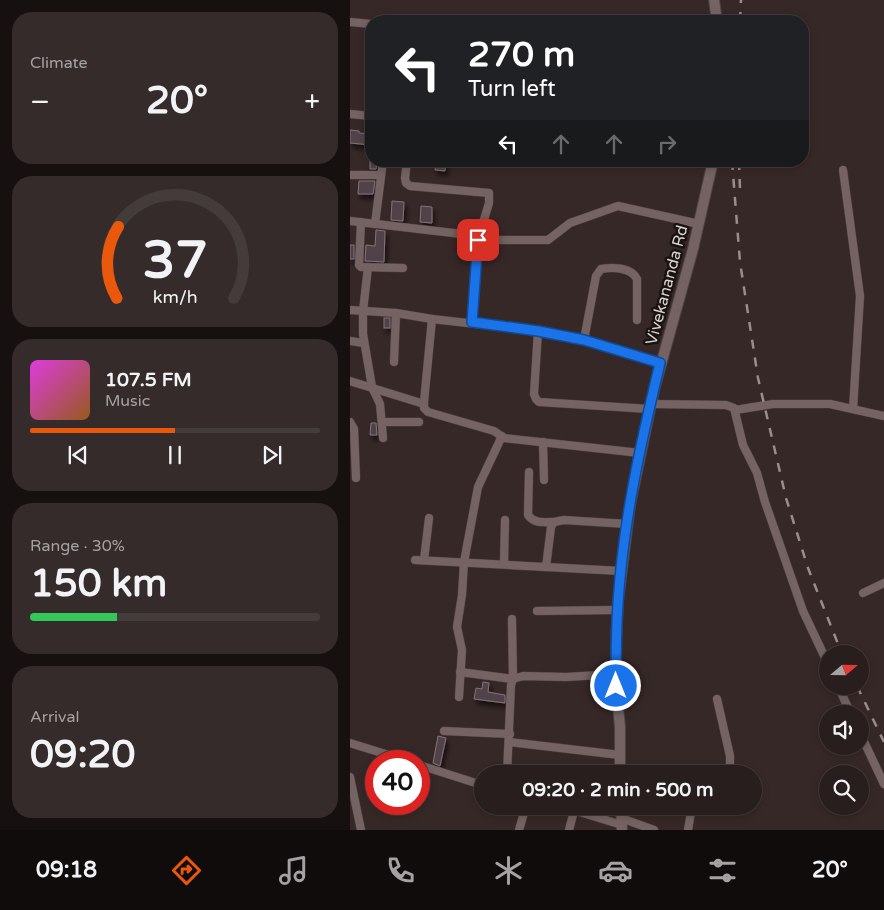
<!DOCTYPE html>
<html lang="en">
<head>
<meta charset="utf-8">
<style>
	body { margin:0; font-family:"Varela Round",sans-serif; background:#342b2a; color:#f1f3f6; height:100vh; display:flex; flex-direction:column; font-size:19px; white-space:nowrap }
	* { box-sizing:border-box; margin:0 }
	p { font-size:16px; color:#a5a2a4 }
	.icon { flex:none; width:28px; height:28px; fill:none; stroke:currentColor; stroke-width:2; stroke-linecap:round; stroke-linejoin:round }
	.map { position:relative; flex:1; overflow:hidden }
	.sheet { display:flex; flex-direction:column; gap:12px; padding:12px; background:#161010; width:350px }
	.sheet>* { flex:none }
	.top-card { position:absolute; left:15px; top:15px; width:444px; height:152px; border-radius:20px; box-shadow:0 2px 8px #0003,0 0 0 1px #443c3b; background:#202124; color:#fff; overflow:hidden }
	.needle { width:32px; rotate:70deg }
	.tools { position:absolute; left:469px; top:645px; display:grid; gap:10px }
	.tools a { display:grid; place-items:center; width:50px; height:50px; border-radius:50%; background:#281e1d; box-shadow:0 2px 8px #0003,0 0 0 1px #443c3b; font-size:25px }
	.speed { position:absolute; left:15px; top:750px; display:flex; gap:10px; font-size:25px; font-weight:700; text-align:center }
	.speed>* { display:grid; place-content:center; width:65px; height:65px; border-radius:50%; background:#281e1d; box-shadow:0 2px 8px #0003,0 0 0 1px #443c3b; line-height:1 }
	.speed .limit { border:8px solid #d22; background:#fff; color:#111 }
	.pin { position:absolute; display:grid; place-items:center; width:42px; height:42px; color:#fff; margin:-21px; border-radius:10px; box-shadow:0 2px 8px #0006 }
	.me { position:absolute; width:55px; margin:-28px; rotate:0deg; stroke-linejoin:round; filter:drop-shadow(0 0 4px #0008) }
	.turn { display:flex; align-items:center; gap:18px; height:105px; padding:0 20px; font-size:22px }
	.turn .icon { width:65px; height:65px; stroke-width:2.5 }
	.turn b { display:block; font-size:35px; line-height:42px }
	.lanes { display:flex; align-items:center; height:48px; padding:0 20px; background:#0003; justify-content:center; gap:25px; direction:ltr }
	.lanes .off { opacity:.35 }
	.big { font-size:38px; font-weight:800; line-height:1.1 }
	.sheet .card { flex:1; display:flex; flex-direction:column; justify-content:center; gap:8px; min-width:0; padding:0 18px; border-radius:20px; background:#342b2a }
	.sheet .dial { align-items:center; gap:0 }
	.dial svg { height:130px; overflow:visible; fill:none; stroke:#443c3b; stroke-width:7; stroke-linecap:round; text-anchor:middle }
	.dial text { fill:#f1f3f6; stroke:none }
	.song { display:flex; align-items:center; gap:15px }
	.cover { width:60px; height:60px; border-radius:8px; background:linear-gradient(135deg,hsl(300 70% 55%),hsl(30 70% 35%)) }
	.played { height:5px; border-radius:2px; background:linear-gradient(90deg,#ea580c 50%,#443c3b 50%) }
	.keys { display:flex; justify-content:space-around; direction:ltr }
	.heat { display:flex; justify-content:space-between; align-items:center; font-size:28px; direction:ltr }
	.charge { height:8px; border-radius:4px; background:linear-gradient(90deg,#34c759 30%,#443c3b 0) }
	.trip { position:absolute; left:124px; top:765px; width:288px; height:50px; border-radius:25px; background:#281e1d; box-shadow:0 2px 8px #0003,0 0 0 1px #443c3b; font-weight:800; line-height:50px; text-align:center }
	.tabs { display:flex; height:80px; justify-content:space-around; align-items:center; background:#100c0c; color:#a5a2a4 }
	.tabs .icon { width:35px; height:35px }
	.tabs .on { color:#ea580c }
	.tabs b { font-size:22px; color:#f1f3f6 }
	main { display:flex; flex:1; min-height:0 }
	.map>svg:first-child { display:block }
	.building { fill:#514348; stroke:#837379; filter:url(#shadow) }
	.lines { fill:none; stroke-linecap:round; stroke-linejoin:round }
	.minor-casing { stroke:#4f4342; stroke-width:9 }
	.tertiary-casing { stroke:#4f4342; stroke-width:12 }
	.minor { stroke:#746362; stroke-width:8 }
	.tertiary { stroke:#746362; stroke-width:10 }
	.rail { stroke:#998e8d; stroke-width:2.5; stroke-dasharray:9 9; stroke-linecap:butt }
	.route-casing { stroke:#114b97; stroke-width:12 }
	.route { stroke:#1a73e8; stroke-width:9 }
	.labels { text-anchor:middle; stroke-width:5; stroke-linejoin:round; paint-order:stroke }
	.street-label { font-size:16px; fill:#dcd3d2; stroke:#191312 }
</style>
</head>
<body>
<main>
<section class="sheet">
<div class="card"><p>Climate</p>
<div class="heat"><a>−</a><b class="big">20°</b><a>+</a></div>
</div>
<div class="card dial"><svg viewBox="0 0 100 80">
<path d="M14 69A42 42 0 1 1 86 69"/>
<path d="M14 69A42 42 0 0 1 15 25" stroke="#ea580c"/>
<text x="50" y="56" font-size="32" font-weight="700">37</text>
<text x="50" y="72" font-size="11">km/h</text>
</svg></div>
<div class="card">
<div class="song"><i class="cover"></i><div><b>107.5 FM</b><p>Music</p></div></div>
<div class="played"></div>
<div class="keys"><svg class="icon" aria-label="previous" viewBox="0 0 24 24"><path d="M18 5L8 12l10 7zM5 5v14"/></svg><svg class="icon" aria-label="pause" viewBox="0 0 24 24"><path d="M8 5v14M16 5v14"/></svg><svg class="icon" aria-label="next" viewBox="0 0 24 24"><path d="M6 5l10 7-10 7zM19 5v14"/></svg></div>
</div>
<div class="card"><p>Range · 30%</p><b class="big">150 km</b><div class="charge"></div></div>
<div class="card"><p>Arrival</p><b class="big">09:20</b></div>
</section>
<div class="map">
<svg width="534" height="830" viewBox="0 0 534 830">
	<defs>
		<filter id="shadow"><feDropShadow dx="2.5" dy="4.5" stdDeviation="2.5" flood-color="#0009"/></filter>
	</defs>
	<rect width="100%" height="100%" fill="#362827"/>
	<g class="building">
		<path d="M0,130L9,131V133L21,134V145L0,143Z"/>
		<path d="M20,161H27L26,169H20Z"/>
		<path d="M86,161H96L95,171L85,170Z"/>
		<path d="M9,181H25L23,194H8Z"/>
		<path d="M42,201L54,202L53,221L41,220Z"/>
		<path d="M71,206L82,207V223L70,222Z"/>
		<path d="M26,230L35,231L34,262L15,261L16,245L25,246Z"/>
		<rect x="0" y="245" width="4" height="14"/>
		<rect x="34" y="318" width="6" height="10"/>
		<path d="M21,423H26L27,435H20Z"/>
		<path d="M133,682L139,683L138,692L155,695V703L124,699L126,688L132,689Z"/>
		<path d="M88,736L96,738L90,766L83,763Z"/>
	</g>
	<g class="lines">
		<defs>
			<g id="minor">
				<path d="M0,22L21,24"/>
				<path d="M0,114L21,116"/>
				<path d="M57,161L55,178L56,183L60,186L139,193V203L129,236L122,322"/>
				<path d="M147,161L162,162"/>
				<path d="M493,170L510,296L503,409"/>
				<path d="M0,175H30"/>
				<path d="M0,221L129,236"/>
				<path d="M11,222L9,265L11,267L53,268"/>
				<path d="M25,224L33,161"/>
				<path d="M128,240H198L220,223L268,206L349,224"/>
				<path d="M18,267L13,311V334L22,387L30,404L33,438"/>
				<path d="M0,310L46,313L82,319L188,331L234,340L310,363"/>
				<path d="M82,319L74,402V408L78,412L144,431L154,438L290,453"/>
				<path d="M188,331L184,394L186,399L189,402L299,409"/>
				<path d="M234,340L246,276L251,269C263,267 281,267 287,279V320"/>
				<path d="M0,341L14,343"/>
				<path d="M44,362L46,313"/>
				<path d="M0,381L74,404"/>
				<path d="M301,404L376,405L384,408L393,445L407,473L415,502L453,611L478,664"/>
				<path d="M385,410L423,404H480L534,416"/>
				<path d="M0,422L4,429L6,478"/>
				<path d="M32,422H69"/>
				<path d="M193,442L194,480"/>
				<path d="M179,472L178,515C184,524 194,522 204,522"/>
				<path d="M65,560L271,571"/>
				<path d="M74,560L79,518"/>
				<path d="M154,564L155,520"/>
				<path d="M196,567L201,527L204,522L214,520L277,524"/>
				<path d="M513,593L534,583"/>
				<path d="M187,611L267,610"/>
				<path d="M110,672L163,679L162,619"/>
				<path d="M488,686L501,714"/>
				<path d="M109,697L112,650L107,627L112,595L114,562L128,487L152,436"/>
				<path d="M94,731L160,734"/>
				<path d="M510,733L534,784"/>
				<path d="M159,742L270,755"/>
				<path d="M0,743L58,761"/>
				<path d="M69,765L132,785"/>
				<path d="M270,773L377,769L380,766V756L367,699"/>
				<path d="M157,774L161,685L163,679L173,676L216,677L266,674"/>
				<path d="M0,777L11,830"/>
				<path d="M210,806L272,825"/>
				<path d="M271,818L304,830"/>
				<path d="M169,830L176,806"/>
				<path d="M219,830L224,811"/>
				<path d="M338,830L342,806"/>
			</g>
			<g id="tertiary">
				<path d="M364,0L367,21"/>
				<path d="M270,774V727L266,686V643L268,601L280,505L304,390L343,249L363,161"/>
				<path d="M271,806L272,830"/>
			</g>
		</defs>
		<use href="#minor" class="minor-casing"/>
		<use href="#tertiary" class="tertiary-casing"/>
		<use href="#minor" class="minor"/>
		<use href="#tertiary" class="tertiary"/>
		<g class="rail">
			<path d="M390,21L391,0"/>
			<path d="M382,161L390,262L408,378L436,498L458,568L492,654"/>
			<path d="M389,161L390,189"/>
			<path d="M507,686L534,742"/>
		</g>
	</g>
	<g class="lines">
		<defs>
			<path id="route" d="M128,240L122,322L188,331L234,340L310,363C291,442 273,522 268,603C266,631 266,658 266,686"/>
		</defs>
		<use href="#route" class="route-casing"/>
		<use href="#route" class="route"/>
	</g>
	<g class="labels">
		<g class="street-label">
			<text transform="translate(316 285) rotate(-75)" y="6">Vivekananda Rd</text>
		</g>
	</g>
</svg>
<div class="tools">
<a><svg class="needle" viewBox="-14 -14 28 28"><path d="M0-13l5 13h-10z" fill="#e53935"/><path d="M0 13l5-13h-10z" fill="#a5a2a4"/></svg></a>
<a><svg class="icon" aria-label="sound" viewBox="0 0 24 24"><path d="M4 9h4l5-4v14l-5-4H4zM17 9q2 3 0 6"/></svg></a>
<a><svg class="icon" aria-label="search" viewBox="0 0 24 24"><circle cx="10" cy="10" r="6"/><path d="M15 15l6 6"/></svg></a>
</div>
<div class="speed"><div class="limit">40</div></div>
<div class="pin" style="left:128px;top:240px;background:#d93025"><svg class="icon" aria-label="arrive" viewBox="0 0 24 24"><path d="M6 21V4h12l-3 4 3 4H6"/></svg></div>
<svg class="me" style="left:266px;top:686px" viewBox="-20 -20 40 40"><circle r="17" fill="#1a73e8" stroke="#fff" stroke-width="3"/><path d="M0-11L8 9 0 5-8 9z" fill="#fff"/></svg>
<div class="trip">09:20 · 2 min · 500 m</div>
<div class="top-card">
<div class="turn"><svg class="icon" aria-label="left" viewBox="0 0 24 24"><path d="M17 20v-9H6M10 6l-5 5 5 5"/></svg><div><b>270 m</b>Turn left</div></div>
<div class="lanes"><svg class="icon" aria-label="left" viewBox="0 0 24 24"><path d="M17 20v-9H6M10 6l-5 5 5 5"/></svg><svg class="icon off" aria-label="ahead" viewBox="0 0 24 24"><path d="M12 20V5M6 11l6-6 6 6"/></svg><svg class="icon off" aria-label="ahead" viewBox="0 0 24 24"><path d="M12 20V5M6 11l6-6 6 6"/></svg><svg class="icon off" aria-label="right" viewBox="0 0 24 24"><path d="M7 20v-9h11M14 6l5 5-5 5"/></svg></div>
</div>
</div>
</main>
<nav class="tabs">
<b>09:18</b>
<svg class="icon on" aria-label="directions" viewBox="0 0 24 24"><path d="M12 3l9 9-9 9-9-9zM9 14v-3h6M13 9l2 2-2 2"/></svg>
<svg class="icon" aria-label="music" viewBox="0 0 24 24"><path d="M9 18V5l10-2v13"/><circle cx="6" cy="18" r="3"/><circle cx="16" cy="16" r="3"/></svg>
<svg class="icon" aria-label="phone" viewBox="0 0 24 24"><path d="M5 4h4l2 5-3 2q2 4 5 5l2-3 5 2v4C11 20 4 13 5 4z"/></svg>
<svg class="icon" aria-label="climate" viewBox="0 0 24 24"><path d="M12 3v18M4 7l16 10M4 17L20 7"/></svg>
<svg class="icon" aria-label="car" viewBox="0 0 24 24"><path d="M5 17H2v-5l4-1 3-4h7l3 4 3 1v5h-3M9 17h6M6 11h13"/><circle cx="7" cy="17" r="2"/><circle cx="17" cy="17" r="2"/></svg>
<svg class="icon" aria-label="filters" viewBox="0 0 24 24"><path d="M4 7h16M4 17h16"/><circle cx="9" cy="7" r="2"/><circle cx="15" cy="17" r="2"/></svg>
<b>20°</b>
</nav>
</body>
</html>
